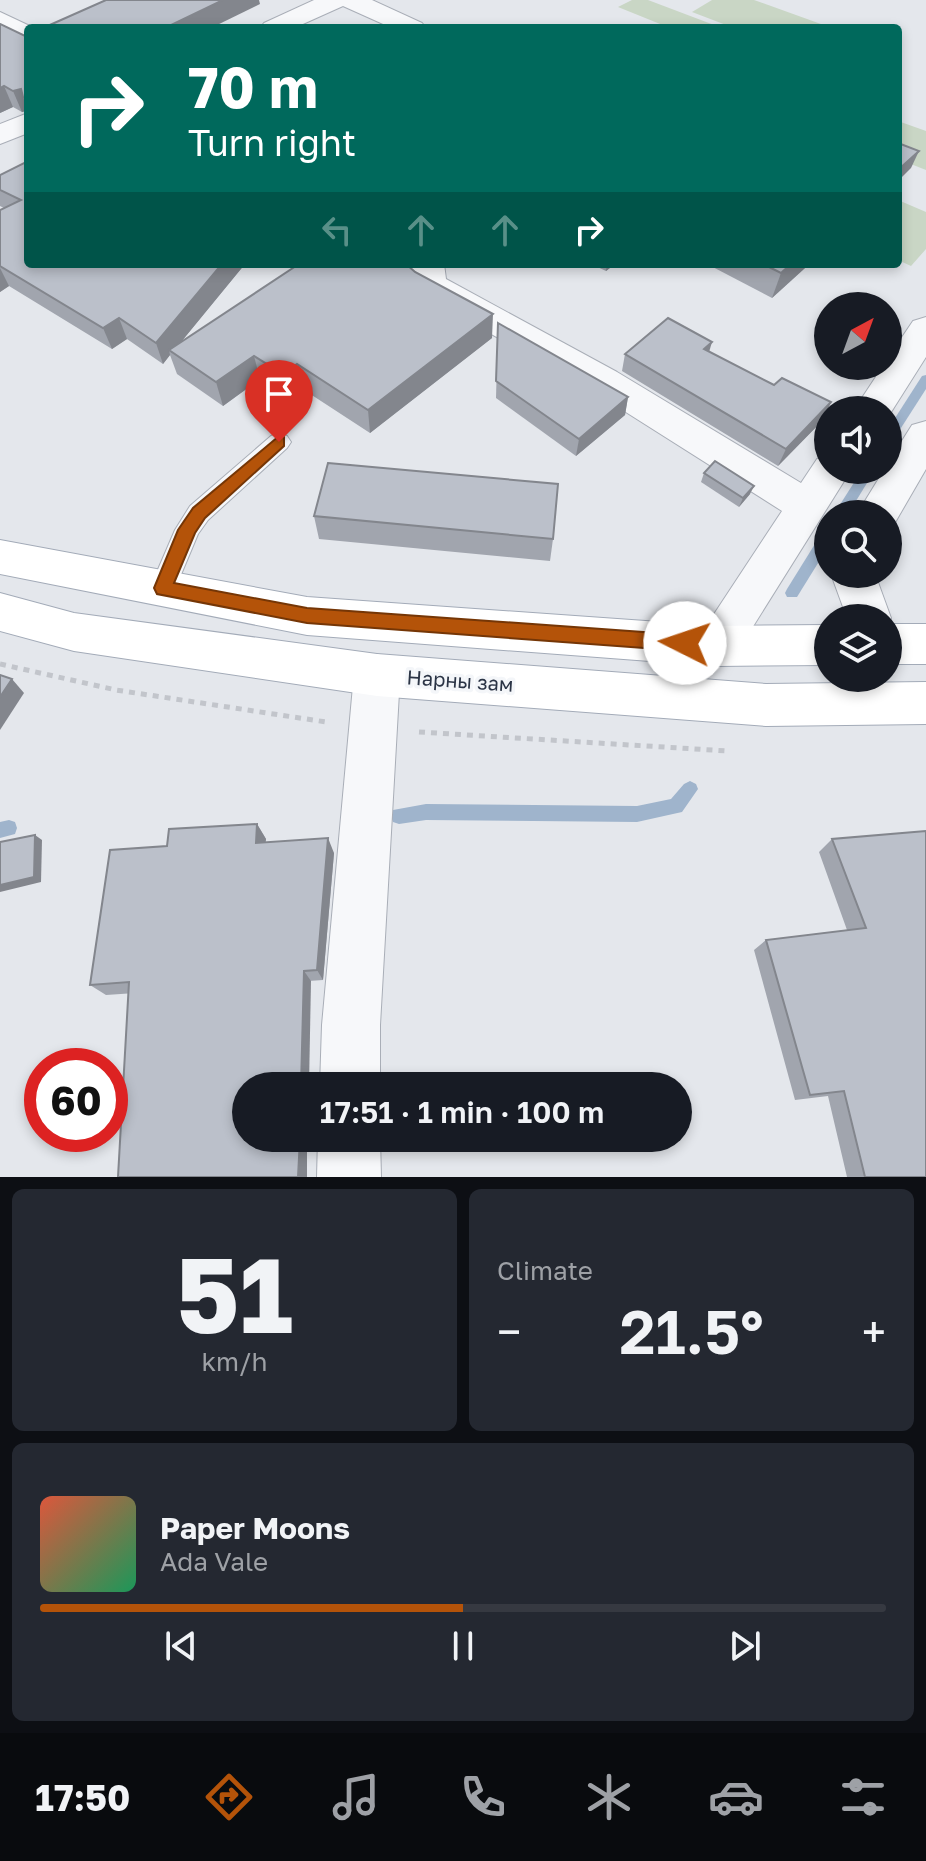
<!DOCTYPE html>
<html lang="en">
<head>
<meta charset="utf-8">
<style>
	body { margin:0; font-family:"Golos Text",sans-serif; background:#242831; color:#f1f3f6; height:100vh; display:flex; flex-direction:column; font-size:30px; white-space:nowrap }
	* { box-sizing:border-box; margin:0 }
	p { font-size:26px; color:#9ea1a6 }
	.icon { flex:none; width:44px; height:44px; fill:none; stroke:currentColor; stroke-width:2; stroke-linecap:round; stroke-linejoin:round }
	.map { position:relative; height:1177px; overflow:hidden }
	.side { display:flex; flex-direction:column; gap:12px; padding:12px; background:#0d0f14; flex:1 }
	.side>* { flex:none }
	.guide { position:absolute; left:24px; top:24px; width:878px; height:244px; border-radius:8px; box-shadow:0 4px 12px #0003; background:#00695c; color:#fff; overflow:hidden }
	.needle { width:52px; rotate:41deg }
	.fabs { position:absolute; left:814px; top:292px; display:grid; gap:16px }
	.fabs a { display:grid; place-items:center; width:88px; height:88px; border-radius:50%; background:#171b24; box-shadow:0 4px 12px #0003; font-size:40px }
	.speed { position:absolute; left:24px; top:1048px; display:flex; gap:16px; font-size:40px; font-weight:700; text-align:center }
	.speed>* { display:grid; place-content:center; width:104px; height:104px; border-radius:50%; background:#171b24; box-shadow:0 4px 12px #0003; line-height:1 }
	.speed .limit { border:12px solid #d22; background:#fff; color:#111 }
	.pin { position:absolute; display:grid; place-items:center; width:68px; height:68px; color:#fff; margin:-82px -34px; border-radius:50% 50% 50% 0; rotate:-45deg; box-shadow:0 0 8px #0007 }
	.pin .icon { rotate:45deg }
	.me { position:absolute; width:88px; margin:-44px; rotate:274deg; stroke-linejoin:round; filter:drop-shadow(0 0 6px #0008) }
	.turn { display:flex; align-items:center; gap:28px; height:168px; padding:0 32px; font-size:36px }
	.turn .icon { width:104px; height:104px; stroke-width:2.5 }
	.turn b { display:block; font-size:56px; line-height:68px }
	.lanes { display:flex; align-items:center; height:76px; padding:0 32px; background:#0003; justify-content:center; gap:40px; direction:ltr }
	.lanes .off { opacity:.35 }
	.big { font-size:60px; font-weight:600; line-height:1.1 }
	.side .tile { flex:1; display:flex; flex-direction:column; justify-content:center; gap:12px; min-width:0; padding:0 28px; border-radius:12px; background:#242831 }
	.side .dial { align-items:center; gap:0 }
	.dial b { font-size:104px; line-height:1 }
	.song { display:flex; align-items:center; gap:24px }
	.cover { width:96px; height:96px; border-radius:12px; background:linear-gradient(135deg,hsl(10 70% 55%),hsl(150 70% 35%)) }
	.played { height:8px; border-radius:4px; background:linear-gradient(90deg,#b45309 50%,#363941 50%) }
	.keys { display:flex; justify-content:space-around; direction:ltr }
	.heat { display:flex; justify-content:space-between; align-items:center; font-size:44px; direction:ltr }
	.side .tiles { flex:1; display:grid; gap:12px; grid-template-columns:1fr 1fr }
	.tile:last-child { grid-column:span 2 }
	.trip { position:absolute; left:232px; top:1072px; width:460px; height:80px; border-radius:40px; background:#171b24; box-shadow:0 4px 12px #0003; font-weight:600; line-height:80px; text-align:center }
	.menu { display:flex; height:128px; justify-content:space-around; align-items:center; background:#090b0e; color:#9ea1a6 }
	.menu .icon { width:56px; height:56px }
	.menu .active { color:#b45309 }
	.menu b { font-size:36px; color:#f1f3f6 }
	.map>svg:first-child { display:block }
	.green { fill:#c9d6c5 }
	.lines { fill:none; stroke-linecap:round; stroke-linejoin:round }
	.stream { fill:#9fb4cc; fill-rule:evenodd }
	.lane-casing { stroke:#a9aeb7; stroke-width:2 }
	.street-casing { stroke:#a9aeb7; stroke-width:2 }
	.primary-casing { stroke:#a3abb8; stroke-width:2 }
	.path { stroke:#c2c5cb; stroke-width:5; stroke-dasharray:6 6; stroke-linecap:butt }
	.lane { fill:#f7f8fa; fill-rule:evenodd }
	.street { fill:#f7f8fa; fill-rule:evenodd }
	.primary { fill:#fff; fill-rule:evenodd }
	.wall { fill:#a1a5ae }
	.shaded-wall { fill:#83868d }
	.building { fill:#bbc0ca; stroke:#83868d; stroke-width:2 }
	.route { fill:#b45309; stroke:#753606; stroke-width:2 }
	.labels { text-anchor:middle; stroke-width:7; stroke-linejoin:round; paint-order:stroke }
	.street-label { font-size:20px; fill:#2b3445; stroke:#f4f6f9 }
</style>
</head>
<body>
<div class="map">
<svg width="926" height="1177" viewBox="0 0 926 1177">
	<rect width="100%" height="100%" fill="#e4e7ec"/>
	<g class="green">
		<path d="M632,0H648L722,28H670L618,7Z"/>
		<path d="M712,0H754L832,28H734L692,12Z"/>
		<path d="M898,121L926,131V170L898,159Z"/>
		<path d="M898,200L926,212V249L911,266L898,260Z"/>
	</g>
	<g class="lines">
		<g class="stream">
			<path d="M926,375V389L892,442L888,444V429L922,376Z"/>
			<path d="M862,470H875L848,514H834Z"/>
			<path d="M828,530V547L797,597H787L785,593L787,589L823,531Z"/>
			<path d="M690,781L696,784L698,789L682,812L637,822L426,820L399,824L393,822L391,816L393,810L426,804L637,806L671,799L684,784Z"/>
			<path d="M9,820L15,822L17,828L15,834L0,838V822Z"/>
		</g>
		<defs>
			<path id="lane" d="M279,433L287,436L291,442L287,448L208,520L198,534L172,596L163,599L154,596L150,588L175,530L190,506L271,436Z"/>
			<g id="street">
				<path d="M314,0H372L422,23L426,28H392L343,6L294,28H260L264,23Z"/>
				<path d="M0,12L34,28H28V43L0,30Z"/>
				<path d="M28,113V133L0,144V124Z"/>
				<path d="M410,264H444L446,279L617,372L801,483L817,459L828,456V470H851L732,660L716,666L700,660L693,646L782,511L591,390L418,293L413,285Z"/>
				<path d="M926,317V357L888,417V410H854L883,366H888V358L913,321Z"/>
				<path d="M926,421V469L893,526L888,527V514H857L884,470H888V463L912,425Z"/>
				<path d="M831,574H875L891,618L888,625V618H847Z"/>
				<path d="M377,654L394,660L400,675L380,1025V1086H320L322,1025L354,675L360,660Z"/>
				<path d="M318,1138H380L381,1177H317Z"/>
			</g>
			<g id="primary">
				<path d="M0,540L307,597L716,626L828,625V665L716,666L307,635L0,574Z"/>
				<path d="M0,593L74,613L377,654L766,684L926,682V724L766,726L377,696L74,651L0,631Z"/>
				<rect x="888" y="624" width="38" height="40"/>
			</g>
		</defs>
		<use href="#lane" class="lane-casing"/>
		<use href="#street" class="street-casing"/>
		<use href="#primary" class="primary-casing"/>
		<g class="path">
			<path d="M0,664L116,690L326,722"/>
			<path d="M419,732L728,751"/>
		</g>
		<use href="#lane" class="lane"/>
		<use href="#street" class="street"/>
		<use href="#primary" class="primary"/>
	</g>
	<g class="wall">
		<path d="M0,24L25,36L28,35V111L22,112L13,107L0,113Z"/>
		<path d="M28,161V264H245L181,342L299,264H409V266L492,338L370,433L301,388L288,398L260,379L223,406L177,374L170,355L163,364L127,339L112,349L9,286L0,292V210L4,208L0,206V175Z"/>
		<path d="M591,264H615L606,271Z"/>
		<path d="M707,264H806L805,268L772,298Z"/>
		<path d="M498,323L628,397L625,415L576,456L496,398Z"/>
		<path d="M710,352L774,385L831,402L823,420L778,466L622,371L625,354Z"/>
		<path d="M704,473L750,494L739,507L701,482Z"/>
		<path d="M314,516L553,539L550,561L319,539Z"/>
		<path d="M257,824L266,839L265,842L334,853L323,980L106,995L90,985Z"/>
		<path d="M926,831V1177H847L828,1096L795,1100L754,950L766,940L847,930L819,852L832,839Z"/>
	</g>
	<g class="shaded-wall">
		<path d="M223,0H259L260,4L211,28H165Z"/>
		<path d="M4,86L13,107L0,113V88Z"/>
		<path d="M21,89L23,97L28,110L22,112L13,91Z"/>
		<path d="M919,151L911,168L898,181V170Z"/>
		<path d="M222,264H245L172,353L169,350L170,355L163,364L156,343Z"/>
		<path d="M607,264H615L606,271Z"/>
		<path d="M791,264H806L805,268L772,298L781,273Z"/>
		<path d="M0,268L9,286L0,292Z"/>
		<path d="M493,314L492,338L370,433L368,410Z"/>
		<path d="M119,318L127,339L112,349L103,328Z"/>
		<path d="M712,342L707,359L704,349Z"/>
		<path d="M254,356L260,379L223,406L216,382Z"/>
		<path d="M297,364L301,388L288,398L283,374Z"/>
		<path d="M628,397L625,415L576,456L579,439Z"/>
		<path d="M831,402L823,420L778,466L786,449Z"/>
		<path d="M754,486L750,494L739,507L743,498Z"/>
		<path d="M12,679L24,693L0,730V697Z"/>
		<path d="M257,824L266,839L264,858L256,843Z"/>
		<path d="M35,835L42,840L41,882L0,892V885Z"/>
		<path d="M328,838L334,853L323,980L317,970Z"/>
		<path d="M304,971L311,981L309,1086H301Z"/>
		<path d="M300,1138H307V1177H298Z"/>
	</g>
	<g class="building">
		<path d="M106,0H223L165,28H43Z"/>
		<path d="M0,24L25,36L28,35V100L23,97L21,89L13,91L4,86L0,88Z"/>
		<path d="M898,143L919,151L898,170Z"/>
		<path d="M28,161V264H222L156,343L119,318L103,328L0,266V210L21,200L0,190V175Z"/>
		<path d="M299,264H406L415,272L493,314L368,410L297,364L283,374L254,356L216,382L169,350Z"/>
		<path d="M763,264H791L781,273Z"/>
		<path d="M668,318L712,342L704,349L774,385L782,378L831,402L786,449L625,354Z"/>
		<path d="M498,323L628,397L579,439L496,381Z"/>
		<path d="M715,461L754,486L743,498L704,473Z"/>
		<path d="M328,463L558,484L553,539L314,516Z"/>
		<path d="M0,675L12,679L0,697Z"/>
		<path d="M257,824L256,843L328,838L317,970L304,971L301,1086H246V1138H300L298,1177H118L129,982L90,985L110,850L167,846L169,829Z"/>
		<path d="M926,831V1177H865L844,1091L810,1095L766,940L866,928L832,839Z"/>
		<path d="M35,835L34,877L0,885V842Z"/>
	</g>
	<path class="route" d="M279,436L284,437V446L205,518L195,533L174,583L307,608L685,635L691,637V649L685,651L307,623L157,594L154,588L178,530L193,508Z"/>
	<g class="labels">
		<g class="street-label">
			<text transform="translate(460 681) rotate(4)" y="7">Нарны зам</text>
		</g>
	</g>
</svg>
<div class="fabs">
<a><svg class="needle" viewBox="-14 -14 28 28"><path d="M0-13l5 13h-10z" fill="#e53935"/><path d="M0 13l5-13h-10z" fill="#9ea1a6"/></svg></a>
<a><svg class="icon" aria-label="sound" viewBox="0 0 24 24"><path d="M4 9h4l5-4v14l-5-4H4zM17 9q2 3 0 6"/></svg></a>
<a><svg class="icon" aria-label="search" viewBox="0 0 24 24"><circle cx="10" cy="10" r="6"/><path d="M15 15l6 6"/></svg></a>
<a><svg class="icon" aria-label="layers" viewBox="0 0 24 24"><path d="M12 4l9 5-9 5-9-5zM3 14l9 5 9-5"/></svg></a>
</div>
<div class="speed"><div class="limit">60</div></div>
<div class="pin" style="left:279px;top:442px;background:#d93025"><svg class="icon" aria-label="arrive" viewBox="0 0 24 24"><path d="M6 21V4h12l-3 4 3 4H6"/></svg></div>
<svg class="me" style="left:685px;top:643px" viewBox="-20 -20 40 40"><circle r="19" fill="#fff"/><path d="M0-13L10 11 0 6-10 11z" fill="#b45309"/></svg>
<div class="trip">17:51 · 1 min · 100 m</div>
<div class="guide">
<div class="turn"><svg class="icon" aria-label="right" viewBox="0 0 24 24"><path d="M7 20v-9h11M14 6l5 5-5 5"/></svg><div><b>70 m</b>Turn right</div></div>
<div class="lanes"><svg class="icon off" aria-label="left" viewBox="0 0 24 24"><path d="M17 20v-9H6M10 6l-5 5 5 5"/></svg><svg class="icon off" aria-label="ahead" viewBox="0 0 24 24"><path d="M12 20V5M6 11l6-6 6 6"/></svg><svg class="icon off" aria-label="ahead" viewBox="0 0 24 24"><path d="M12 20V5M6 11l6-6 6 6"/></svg><svg class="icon" aria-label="right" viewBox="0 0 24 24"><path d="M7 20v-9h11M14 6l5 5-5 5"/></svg></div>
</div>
</div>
<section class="side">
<div class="tiles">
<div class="tile dial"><b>51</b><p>km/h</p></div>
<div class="tile"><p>Climate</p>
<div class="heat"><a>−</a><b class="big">21.5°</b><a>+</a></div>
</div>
<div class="tile">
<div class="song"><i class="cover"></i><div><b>Paper Moons</b><p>Ada Vale</p></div></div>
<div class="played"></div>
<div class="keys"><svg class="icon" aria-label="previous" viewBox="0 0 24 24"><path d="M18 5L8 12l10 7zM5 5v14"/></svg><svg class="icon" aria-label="pause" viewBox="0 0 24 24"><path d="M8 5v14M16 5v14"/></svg><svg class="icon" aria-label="next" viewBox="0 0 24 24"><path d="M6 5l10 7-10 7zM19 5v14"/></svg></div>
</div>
</div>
</section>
<nav class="menu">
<b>17:50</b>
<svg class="icon active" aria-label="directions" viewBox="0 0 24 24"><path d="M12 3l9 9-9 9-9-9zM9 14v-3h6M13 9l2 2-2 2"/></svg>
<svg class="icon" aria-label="music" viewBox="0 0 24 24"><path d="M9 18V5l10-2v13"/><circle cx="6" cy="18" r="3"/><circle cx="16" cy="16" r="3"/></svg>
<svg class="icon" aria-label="phone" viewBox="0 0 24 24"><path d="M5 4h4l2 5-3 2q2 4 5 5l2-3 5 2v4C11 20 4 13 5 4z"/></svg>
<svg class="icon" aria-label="climate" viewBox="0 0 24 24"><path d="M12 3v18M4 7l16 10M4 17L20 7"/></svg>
<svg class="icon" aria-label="car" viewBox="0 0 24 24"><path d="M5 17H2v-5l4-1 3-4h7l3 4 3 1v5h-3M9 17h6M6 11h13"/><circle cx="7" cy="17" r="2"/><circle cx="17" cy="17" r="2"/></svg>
<svg class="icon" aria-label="filters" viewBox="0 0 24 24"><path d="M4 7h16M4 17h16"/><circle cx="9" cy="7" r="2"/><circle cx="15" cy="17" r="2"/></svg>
</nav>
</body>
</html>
